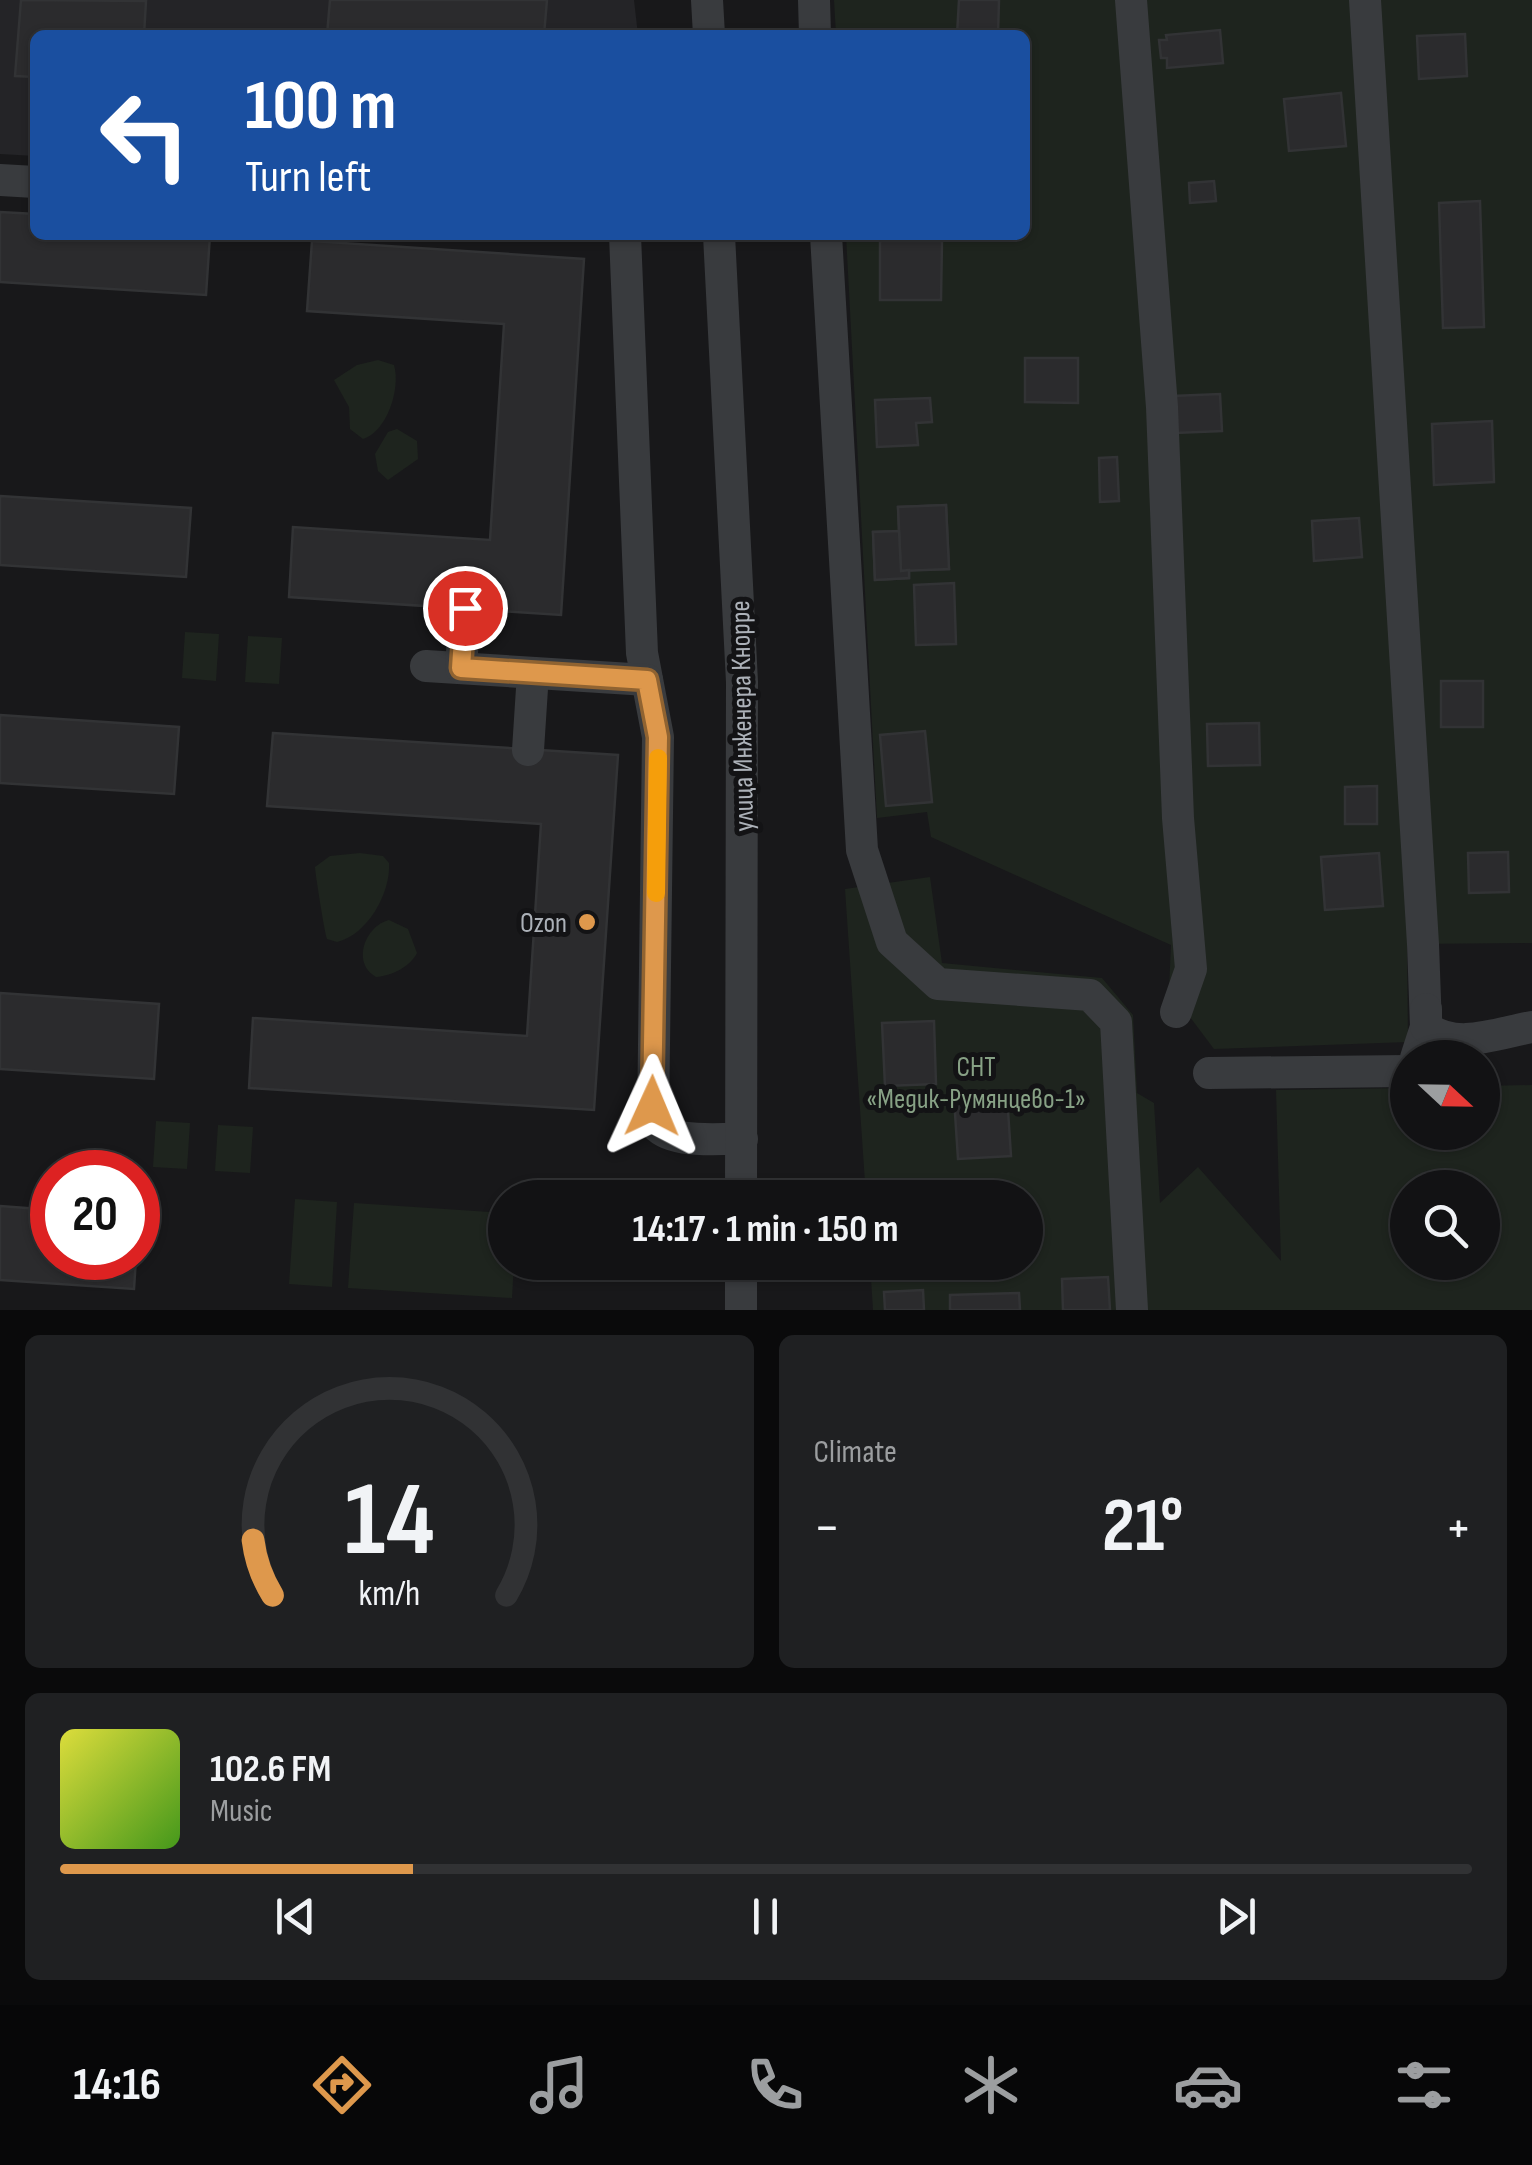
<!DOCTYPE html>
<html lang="en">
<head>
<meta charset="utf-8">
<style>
	body { margin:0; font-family:"Sofia Sans Condensed",sans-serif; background:#1f2022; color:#f1f3f6; height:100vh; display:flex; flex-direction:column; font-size:38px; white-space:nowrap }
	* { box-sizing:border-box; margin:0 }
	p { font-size:32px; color:#9c9ea0 }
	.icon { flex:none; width:55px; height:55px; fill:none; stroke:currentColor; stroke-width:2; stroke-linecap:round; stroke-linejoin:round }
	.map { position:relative; height:1310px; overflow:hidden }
	.sheet { display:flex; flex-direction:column; gap:25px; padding:25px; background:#0a0a0b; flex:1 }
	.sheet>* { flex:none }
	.banner { position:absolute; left:30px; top:30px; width:1000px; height:210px; border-radius:15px; box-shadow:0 2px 8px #0004,0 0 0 2px #313234; background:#1a4fa0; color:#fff; overflow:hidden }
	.needle { width:65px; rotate:112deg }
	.fabs { position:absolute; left:1390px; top:1040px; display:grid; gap:20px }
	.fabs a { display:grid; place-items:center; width:110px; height:110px; border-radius:50%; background:#121214; box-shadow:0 2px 8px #0004,0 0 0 2px #313234; font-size:50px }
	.speed { position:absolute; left:30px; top:1150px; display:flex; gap:20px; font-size:50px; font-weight:700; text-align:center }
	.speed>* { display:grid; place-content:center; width:130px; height:130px; border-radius:50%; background:#121214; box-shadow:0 2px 8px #0004,0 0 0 2px #313234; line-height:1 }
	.speed .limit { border:15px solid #d22; background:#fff; color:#111 }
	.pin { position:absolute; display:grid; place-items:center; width:85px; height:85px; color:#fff; margin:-42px; border:5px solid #fff; border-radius:50%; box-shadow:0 2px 10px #0007 }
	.me { position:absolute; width:110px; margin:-55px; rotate:1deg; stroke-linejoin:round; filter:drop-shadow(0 0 8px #0008) }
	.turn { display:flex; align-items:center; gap:35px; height:210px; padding:0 50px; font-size:45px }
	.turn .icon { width:130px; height:130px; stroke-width:2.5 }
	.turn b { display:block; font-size:70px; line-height:85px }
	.big { font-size:75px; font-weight:700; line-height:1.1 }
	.sheet .card { flex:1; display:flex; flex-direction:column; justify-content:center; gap:15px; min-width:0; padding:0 35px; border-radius:15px; background:#1f2022 }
	.sheet .dial { align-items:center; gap:0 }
	.dial svg { height:260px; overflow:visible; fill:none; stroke:#313234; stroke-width:7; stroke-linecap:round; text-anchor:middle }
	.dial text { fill:#f1f3f6; stroke:none }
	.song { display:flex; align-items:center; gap:30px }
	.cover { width:120px; height:120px; border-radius:15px; background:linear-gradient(135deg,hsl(60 70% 55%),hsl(100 70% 35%)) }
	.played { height:10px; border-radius:5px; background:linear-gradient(90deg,#de984c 25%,#313234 25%) }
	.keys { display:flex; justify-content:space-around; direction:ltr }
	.heat { display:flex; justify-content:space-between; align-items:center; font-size:55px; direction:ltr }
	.sheet .tiles { flex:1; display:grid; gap:25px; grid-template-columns:1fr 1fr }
	.card:last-child { grid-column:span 2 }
	.trip { position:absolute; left:488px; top:1180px; width:555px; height:100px; border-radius:50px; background:#121214; box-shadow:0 2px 8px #0004,0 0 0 2px #313234; font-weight:700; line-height:100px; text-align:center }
	.tabs { display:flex; height:160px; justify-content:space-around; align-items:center; background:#070708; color:#9c9ea0 }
	.tabs .icon { width:70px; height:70px }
	.tabs .current { color:#de984c }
	.tabs b { font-size:45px; color:#f1f3f6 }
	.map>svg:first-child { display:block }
	.built { fill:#242427 }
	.green { fill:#1e241e; fill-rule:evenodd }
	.building { fill:#2b2b2d; stroke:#323335; stroke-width:2.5 }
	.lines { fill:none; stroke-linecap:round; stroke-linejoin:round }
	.minor { stroke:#393b3e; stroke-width:32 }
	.route-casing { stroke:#906331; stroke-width:25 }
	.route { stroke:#de984c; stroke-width:18 }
	.slow { stroke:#f59e0b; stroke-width:18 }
	.poi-dot { fill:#de984c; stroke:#131315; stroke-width:4 }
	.labels { text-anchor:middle; stroke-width:10; stroke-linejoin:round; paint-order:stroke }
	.street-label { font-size:28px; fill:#acb1b8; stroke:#131315 }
	.poi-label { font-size:28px; fill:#acb1b8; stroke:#131315; text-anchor:end }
	.park-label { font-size:28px; fill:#87a185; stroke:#131315 }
</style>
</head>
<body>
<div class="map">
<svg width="1532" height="1310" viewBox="0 0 1532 1310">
	<rect width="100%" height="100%" fill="#18181a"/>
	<path class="built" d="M0,0H634L638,35H35V156L0,154Z"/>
	<g class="green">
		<path d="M834,0H1532V943L1407,944L1408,1042L1214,1049L1169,989L1171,945L931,837L927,812L877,818L846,235H1025V35H836Z"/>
		<path d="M378,360L394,365C401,388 387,432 363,439L350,429L349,407L334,380L357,365Z"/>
		<path d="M397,429L417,441L418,459L388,480L378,471L375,454L388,432Z"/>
		<path d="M185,632L219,634L216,681L182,678Z"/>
		<path d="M248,636L282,638L279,684L245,682Z"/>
		<path d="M360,853L383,856L389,863C391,893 367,935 337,942L327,939C325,936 315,872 315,867L330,856Z"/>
		<path d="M930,877L942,963L1102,978L1133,1015L1137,1093L1154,1103L1160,1203L1198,1167L1281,1261L1276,1090L1407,1088L1408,1132H1482L1483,1086L1532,1085V1310H873L870,1263L1025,1262V1198L866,1197L845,889ZM1408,1188H1482V1262H1408Z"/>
		<path d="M389,920L408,929L417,953C410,967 391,976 376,977C351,963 365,926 389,920Z"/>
		<path d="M156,1121L190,1123L187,1169L153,1167Z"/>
		<path d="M218,1125L253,1127L250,1173L215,1171Z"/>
		<path d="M295,1199L337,1202L332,1287L289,1284Z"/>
		<path d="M354,1203L505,1213V1262L514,1263L512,1298L348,1288Z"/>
	</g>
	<g class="building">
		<path d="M21,0L146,1L144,35H35V77L15,76Z"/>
		<path d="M330,0H547L544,35H327Z"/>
		<path d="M959,0H999L998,35H957Z"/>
		<path d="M1220,30L1223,63L1167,68V58H1161L1159,40H1167L1166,35Z"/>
		<path d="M1465,34L1467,76L1419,79L1417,36Z"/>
		<path d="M1341,93L1346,146L1289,151L1284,99Z"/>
		<path d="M1214,181L1216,201L1190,203L1189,183Z"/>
		<path d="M1480,201L1484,327L1443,328L1439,203Z"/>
		<path d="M0,212L35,214V235H210L206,295L0,282Z"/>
		<path d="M312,241L584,259L561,615L289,597L293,527L490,540L504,324L307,311Z"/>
		<path d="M880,241H942L941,300H880Z"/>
		<path d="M1025,358H1078V403L1025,402Z"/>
		<path d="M1220,394L1222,431L1175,433L1173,396Z"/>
		<path d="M930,398L932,422L916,423L918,445L877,447L875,400Z"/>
		<path d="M1492,421L1494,482L1434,485L1432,424Z"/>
		<path d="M1117,457L1119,501L1100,502L1099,458Z"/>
		<path d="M0,496L191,508L186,577L0,565Z"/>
		<path d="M946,505L949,569L909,570V578L875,580L873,532L899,531L898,507Z"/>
		<path d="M946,505L949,569L901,571L898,507Z"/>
		<path d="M1359,518L1362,557L1314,561L1312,521Z"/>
		<path d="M899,531L901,571L909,570V578L875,580L873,532Z"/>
		<path d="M954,583L956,644L916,645L914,585Z"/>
		<rect x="1441" y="681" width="42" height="46"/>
		<path d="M0,715L179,727L174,794L0,783Z"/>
		<path d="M1259,723L1260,765L1208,766L1207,724Z"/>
		<path d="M925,731L932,802L886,806L880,735Z"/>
		<path d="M273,733L618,755L594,1110L249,1088L253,1018L527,1036L541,824L267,806Z"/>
		<path d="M1377,786V824H1345V787Z"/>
		<path d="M1508,852L1509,892L1469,893L1468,853Z"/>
		<path d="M1379,853L1383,906L1325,910L1321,857Z"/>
		<path d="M0,993L159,1004L154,1079L0,1069Z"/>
		<path d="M934,1021L936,1084L885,1086L882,1023Z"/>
		<path d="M1007,1095L1011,1156L958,1159L954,1098Z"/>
		<path d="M0,1206L52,1210V1258H136L134,1289L0,1280Z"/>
		<path d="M919,1262H982L983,1273L919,1276Z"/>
		<path d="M1108,1277L1110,1310H1063L1062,1279Z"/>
		<path d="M923,1290L924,1310H885L884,1292Z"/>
		<path d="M1019,1293L1020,1310H950V1295Z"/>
	</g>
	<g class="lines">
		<g class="minor">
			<path d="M707,0L709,35"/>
			<path d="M814,0L815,35"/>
			<path d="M1131,0L1162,407L1178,818L1191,969L1176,1012"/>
			<path d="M1365,0L1423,944L1426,1027L1416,1058"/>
			<path d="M0,180L35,182"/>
			<path d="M625,235L642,653L658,737L653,1122C670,1145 716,1138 742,1139"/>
			<path d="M719,235L742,682L741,1198"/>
			<path d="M826,235L862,850L892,942L938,984L1090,995L1116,1022L1132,1310"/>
			<path d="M426,666L647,680"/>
			<path d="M461,668L465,608"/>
			<path d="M528,750L533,673"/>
			<path d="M1426,1009V1027C1455,1051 1498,1033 1532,1027"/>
			<path d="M1209,1073L1408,1071"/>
			<path d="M741,1310V1262"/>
		</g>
	</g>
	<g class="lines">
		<defs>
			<path id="route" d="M465,608L461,668L647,680L658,737L652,1106"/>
		</defs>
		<use href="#route" class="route-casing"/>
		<use href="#route" class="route"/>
		<path class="slow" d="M656,893L658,758"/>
	</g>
	<circle class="poi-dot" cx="587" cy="922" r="10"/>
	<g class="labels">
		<g class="street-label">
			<text transform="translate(741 716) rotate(-91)" y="10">улица Инженера Кнорре</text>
		</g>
		<g class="poi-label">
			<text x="567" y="932">Ozon</text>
		</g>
		<g class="park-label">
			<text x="976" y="1076">СНТ<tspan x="976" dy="32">«Медик-Румянцево-1»</tspan></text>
		</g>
	</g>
</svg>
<div class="fabs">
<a><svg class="needle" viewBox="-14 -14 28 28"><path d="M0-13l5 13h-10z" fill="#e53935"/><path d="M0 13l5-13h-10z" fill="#9c9ea0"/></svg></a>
<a><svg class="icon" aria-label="search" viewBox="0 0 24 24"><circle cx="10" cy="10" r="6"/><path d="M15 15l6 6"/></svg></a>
</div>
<div class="speed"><div class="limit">20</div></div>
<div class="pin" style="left:465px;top:608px;background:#d93025"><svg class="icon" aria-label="arrive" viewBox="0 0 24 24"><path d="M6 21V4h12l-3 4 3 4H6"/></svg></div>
<svg class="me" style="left:652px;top:1106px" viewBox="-20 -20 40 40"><path d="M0-17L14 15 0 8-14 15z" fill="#de984c" stroke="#fff" stroke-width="4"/></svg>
<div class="trip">14:17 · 1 min · 150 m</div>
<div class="banner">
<div class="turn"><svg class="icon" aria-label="left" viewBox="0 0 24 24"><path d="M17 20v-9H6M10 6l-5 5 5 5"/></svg><div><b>100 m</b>Turn left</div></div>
</div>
</div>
<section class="sheet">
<div class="tiles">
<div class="card dial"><svg viewBox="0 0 100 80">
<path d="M14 69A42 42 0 1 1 86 69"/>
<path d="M14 69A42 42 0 0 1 8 52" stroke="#de984c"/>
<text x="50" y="56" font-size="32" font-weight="700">14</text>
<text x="50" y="72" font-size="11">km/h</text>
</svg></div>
<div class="card"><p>Climate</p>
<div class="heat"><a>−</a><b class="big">21°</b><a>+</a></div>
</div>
<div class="card">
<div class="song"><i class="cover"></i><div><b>102.6 FM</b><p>Music</p></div></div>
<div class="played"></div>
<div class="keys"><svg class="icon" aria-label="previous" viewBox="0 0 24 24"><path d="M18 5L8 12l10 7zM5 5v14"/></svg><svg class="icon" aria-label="pause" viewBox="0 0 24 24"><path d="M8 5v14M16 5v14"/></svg><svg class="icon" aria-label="next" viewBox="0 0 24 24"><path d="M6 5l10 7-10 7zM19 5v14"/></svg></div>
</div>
</div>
</section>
<nav class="tabs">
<b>14:16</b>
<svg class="icon current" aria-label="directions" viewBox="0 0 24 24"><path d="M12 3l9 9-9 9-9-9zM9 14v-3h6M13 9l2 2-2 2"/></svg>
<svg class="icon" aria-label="music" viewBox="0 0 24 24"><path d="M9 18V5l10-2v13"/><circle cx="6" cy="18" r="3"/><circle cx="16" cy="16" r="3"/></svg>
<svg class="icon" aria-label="phone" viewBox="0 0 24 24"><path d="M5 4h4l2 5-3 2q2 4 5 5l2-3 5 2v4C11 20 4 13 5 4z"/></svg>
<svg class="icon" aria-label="climate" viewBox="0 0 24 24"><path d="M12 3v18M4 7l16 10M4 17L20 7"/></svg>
<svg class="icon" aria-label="car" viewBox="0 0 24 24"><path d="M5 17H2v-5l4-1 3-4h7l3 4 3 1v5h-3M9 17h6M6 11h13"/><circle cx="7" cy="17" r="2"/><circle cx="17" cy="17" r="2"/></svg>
<svg class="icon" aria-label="filters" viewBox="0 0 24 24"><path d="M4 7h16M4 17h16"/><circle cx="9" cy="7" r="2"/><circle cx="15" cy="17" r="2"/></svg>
</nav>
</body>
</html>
